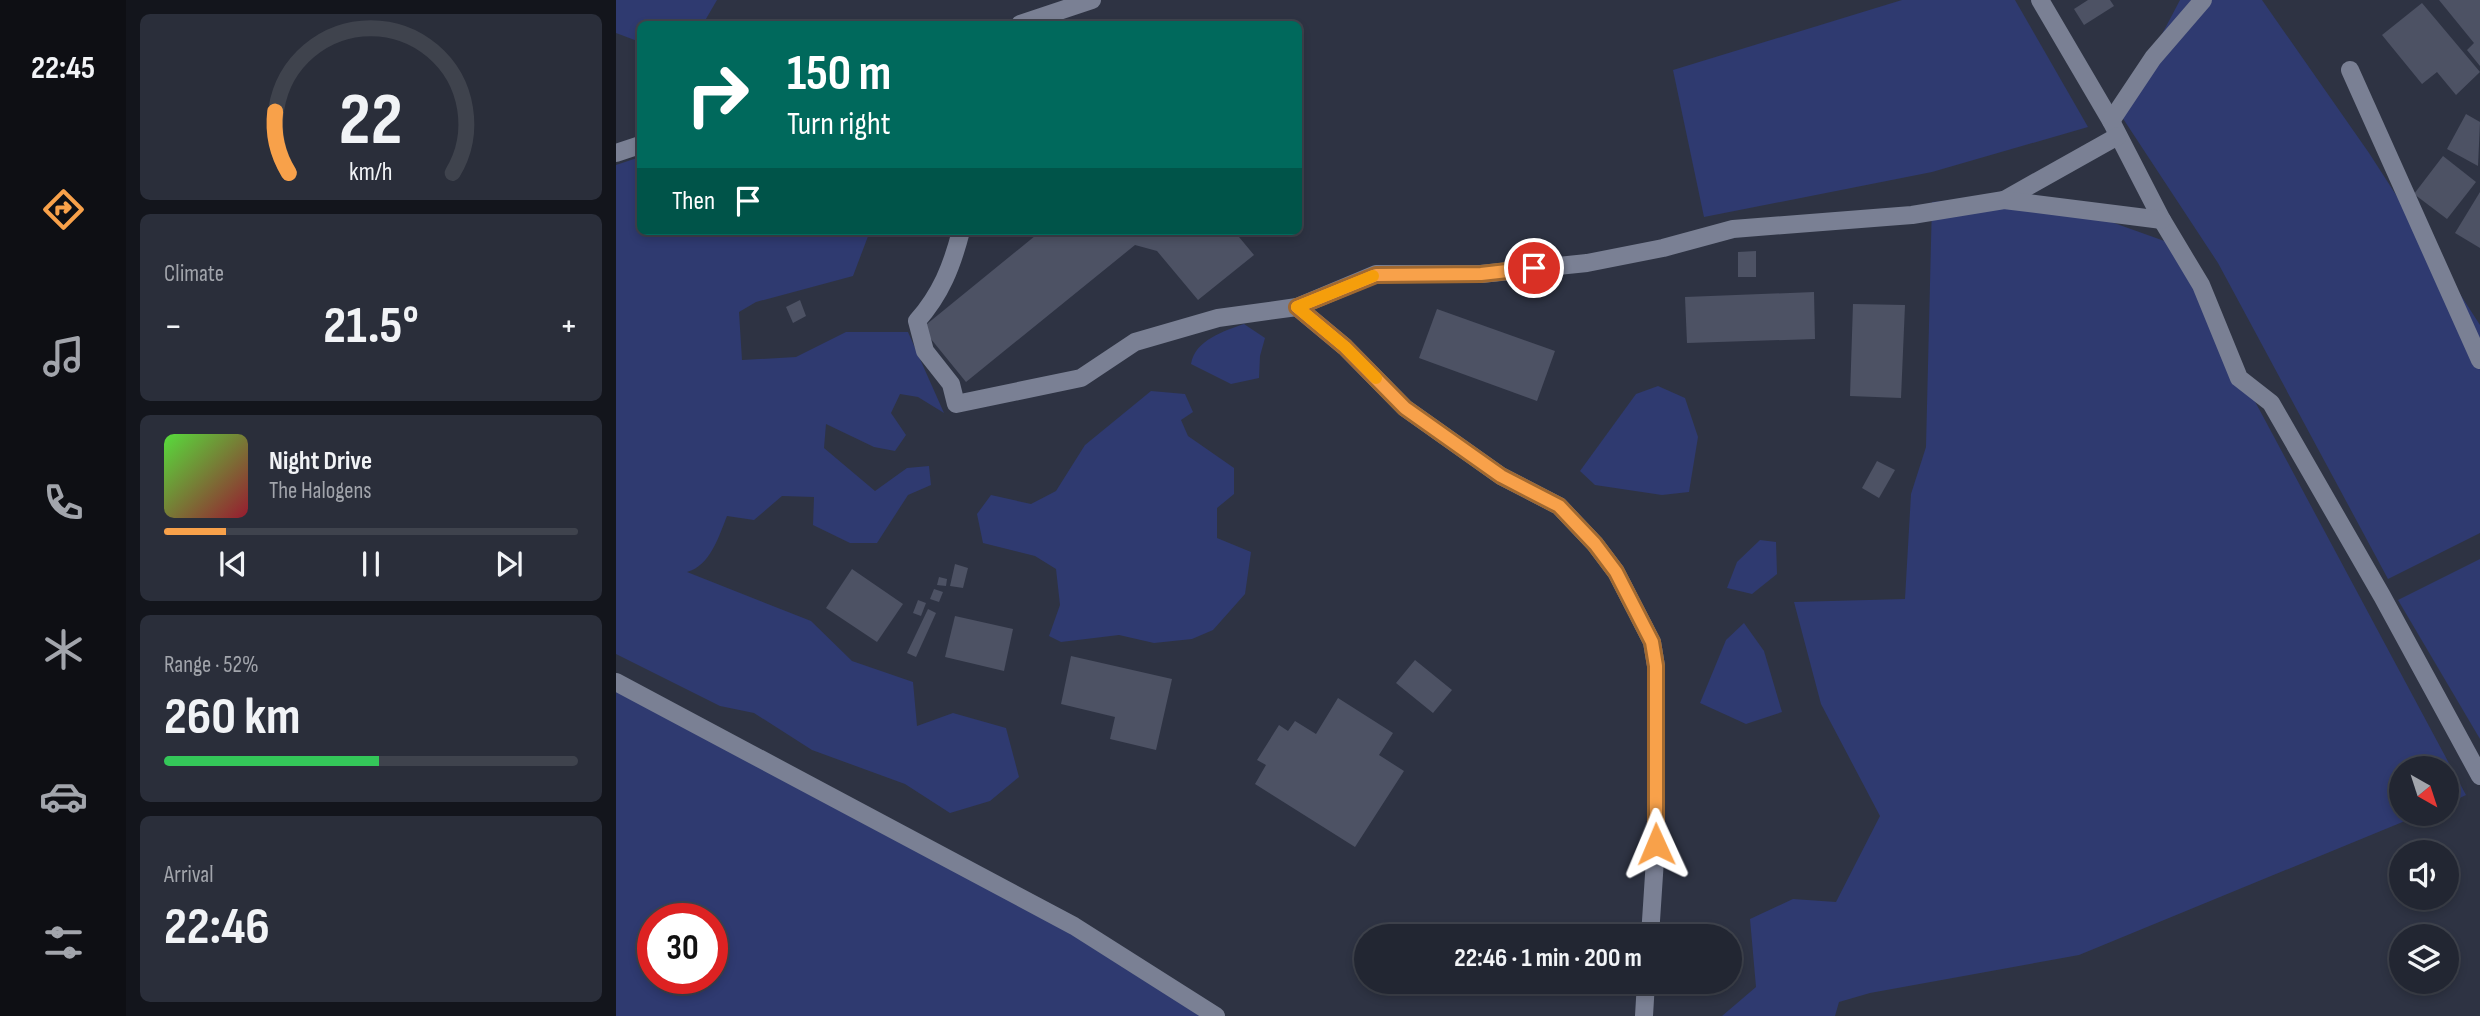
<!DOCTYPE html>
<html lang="en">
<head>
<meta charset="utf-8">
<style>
	body { margin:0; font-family:"Sofia Sans Condensed",sans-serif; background:#2a2e3a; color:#f1f3f6; height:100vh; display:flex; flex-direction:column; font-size:26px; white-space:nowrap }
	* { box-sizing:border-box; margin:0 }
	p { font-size:23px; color:#a2a5ac }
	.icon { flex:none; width:38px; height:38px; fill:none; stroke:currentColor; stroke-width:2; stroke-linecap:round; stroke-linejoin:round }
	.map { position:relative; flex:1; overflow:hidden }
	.details { display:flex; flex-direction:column; gap:14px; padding:14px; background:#13151c; width:490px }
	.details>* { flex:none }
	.guide { position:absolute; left:21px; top:21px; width:665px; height:214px; border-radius:10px; box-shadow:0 4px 10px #0003,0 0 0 2px #3f434d; background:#00695c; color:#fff; overflow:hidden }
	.needle { width:46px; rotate:141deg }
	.fabs { position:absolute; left:1773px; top:756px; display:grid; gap:14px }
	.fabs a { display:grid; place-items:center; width:70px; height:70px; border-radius:50%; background:#222632; box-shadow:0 4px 10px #0003,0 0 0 2px #3f434d; font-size:35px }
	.speed { position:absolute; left:21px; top:903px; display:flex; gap:14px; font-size:35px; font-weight:700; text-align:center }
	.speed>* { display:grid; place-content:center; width:91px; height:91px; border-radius:50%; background:#222632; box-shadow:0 4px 10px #0003,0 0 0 2px #3f434d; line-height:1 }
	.speed .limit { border:10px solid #d22; background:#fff; color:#111 }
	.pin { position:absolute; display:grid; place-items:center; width:60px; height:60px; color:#fff; margin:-30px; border:4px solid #fff; border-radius:50%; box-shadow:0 2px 7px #0007 }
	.me { position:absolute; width:77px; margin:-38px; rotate:359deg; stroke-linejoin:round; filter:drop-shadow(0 0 5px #0008) }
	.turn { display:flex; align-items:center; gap:24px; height:147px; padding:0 35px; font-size:32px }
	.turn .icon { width:91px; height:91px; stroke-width:2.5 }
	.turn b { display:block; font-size:49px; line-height:60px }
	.then { display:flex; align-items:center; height:66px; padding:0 35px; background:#0003; gap:14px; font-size:26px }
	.big { font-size:52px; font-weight:700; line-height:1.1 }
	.details .widget { flex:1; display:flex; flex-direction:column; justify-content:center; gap:10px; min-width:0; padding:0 24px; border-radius:10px; background:#2a2e3a }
	.details .dial { align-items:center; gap:0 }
	.dial svg { height:182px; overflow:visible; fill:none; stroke:#3f434d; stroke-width:7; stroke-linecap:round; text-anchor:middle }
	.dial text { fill:#f1f3f6; stroke:none }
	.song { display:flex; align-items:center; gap:21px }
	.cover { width:84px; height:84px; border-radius:10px; background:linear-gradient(135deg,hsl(110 70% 55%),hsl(350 70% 35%)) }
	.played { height:7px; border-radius:4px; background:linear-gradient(90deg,#f8a14a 15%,#3f434d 15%) }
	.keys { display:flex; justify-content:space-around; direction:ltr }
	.heat { display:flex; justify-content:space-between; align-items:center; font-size:38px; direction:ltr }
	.charge { height:10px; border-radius:5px; background:linear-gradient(90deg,#34c759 52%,#3f434d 0) }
	.trip { position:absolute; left:738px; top:924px; width:388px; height:70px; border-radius:35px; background:#222632; box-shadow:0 4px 10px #0003,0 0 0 2px #3f434d; font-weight:700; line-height:70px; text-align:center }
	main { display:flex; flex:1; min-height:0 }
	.tabs { display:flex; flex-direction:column; width:126px; justify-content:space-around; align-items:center; background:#0e0f14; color:#a2a5ac }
	.tabs .icon { width:49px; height:49px }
	.tabs .on { color:#f8a14a }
	.tabs b { font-size:32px; color:#f1f3f6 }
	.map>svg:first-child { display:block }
	.green { fill:#2f3a70; fill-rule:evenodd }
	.building { fill:#4d5264 }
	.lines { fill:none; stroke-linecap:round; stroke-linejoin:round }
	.street { stroke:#7a8094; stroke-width:18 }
	.route-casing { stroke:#a16930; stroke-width:18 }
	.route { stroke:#f8a14a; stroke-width:12 }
	.slow { stroke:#f59e0b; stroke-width:12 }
</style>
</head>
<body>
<main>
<nav class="tabs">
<b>22:45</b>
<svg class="icon on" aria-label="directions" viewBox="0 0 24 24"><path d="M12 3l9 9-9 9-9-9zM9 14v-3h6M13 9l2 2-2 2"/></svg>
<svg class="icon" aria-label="music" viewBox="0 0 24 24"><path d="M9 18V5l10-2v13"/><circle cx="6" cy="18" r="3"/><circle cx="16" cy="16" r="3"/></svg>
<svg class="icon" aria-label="phone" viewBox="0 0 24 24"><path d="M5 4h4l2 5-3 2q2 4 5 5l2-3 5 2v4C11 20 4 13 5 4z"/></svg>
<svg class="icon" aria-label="climate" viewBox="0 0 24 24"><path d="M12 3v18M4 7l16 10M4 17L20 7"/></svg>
<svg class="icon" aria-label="car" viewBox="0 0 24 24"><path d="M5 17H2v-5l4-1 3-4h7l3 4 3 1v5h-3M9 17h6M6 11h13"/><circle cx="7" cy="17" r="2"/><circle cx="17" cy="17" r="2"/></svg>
<svg class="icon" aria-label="filters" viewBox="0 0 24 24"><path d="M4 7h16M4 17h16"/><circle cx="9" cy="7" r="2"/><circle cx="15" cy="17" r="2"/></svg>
</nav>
<section class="details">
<div class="widget dial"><svg viewBox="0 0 100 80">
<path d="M14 69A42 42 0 1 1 86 69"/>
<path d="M14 69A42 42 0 0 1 8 42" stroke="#f8a14a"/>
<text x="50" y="56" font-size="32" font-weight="700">22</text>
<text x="50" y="72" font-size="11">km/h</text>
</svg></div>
<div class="widget"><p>Climate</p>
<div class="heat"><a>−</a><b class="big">21.5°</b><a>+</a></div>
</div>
<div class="widget">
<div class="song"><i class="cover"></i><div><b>Night Drive</b><p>The Halogens</p></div></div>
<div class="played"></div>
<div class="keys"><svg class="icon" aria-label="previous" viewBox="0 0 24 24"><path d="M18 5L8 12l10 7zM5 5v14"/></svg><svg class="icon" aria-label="pause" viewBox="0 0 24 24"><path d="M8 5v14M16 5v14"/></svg><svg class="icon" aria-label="next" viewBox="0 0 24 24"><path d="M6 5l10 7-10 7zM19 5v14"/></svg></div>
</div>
<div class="widget"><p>Range · 52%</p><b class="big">260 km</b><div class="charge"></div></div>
<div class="widget"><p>Arrival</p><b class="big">22:46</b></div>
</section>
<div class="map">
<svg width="1864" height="1016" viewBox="0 0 1864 1016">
	<rect width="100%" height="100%" fill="#2e3343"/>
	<g class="green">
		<path d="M0,0H101L87,24H24V42L0,33Z"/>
		<path d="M1286,0H1399L1472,127L1316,172L1088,217L1057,70Z"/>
		<path d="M1564,0H1646L1753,153L1864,325V533L1772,579L1602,263L1504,114Z"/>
		<path d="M24,157V231H254L237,276L140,302L123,312L126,360L180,357L230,332H292L328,413L302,397L284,394L275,413L290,435L279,451L258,447L210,424L208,448L259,491L291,468L313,466L315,485L292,495L261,543H234L197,525L198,497L166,496L138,520L111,516C103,536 94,566 71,572L195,621L236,661L297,682L301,726L337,713L390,728L403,777L374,801L334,813L289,784L196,750L138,713L104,706L0,654V165Z"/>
		<path d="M1373,197L1484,218L1554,243L1850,795L1831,804L1830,768H1785V814H1806L1463,955L1254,993L1223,1002L1219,1016H1106L1140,987L1134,919L1177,899L1220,902L1264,816L1205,704L1178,602L1289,599L1295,494L1310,447L1316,202Z"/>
		<path d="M628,324L649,338L644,356L643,378L615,384L575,364C579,340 608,331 628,324Z"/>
		<path d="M1042,386L1069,398L1082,437L1073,492L1046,495L979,485L964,471L1020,394Z"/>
		<path d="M535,391L569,394L577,412L565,420L572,436L618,468V494L601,508V538L635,552L629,594L597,630L576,639L538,643L503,635L445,642L433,636L444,605L440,569L419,556L367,543L361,514L375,495L415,504L440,491L469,445Z"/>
		<path d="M1144,540L1160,542L1161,574L1136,594L1111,588L1121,562Z"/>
		<path d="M1864,559V739L1782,600Z"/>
		<path d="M1128,623L1148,651L1166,712L1130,724L1084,703L1110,640Z"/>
		<path d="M0,688L407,899L601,1016H0ZM37,919H96V978H37Z"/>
	</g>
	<g class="building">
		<path d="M1472,0H1494L1498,6L1468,25L1458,9Z"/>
		<path d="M1823,0H1864V66L1851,50L1858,43Z"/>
		<path d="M1806,3L1864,72L1840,95L1821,72L1806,84L1766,35Z"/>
		<path d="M1850,114L1864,122L1862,166L1831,149Z"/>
		<path d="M1827,156L1860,182L1831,219L1798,194Z"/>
		<path d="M1864,192V248L1839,233Z"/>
		<path d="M425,231H618L638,255L582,300L541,251L519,245L350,382L306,328Z"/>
		<path d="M1140,251V277H1122V252Z"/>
		<path d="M1198,292L1199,339L1071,343L1069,297Z"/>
		<path d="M184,300L190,316L177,323L170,307Z"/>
		<path d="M1237,304L1289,305L1285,398L1234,396Z"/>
		<path d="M821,309L939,351L921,401L803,358Z"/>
		<path d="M1261,461L1279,470L1263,498L1246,488Z"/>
		<path d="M339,564L352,568L347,588L334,586Z"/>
		<path d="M236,569L287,604L261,642L210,608Z"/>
		<path d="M323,577L331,579L330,586L321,585Z"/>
		<path d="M318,589L327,592L323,602L314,599Z"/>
		<path d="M302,600L310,603L305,616L297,613Z"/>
		<path d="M312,609L320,613L300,657L291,653Z"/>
		<path d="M339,616L397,629L388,671L329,657Z"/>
		<path d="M455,656L556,679L540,750L494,739L499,717L445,704Z"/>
		<path d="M799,660L836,690L817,713L780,683Z"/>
		<path d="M722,698L777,733L763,755L788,771L739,847L639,784L650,765L641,760L663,725L672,731L679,721L700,734Z"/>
	</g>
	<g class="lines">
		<g class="street">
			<path d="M1424,0L1495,121L1546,220L1585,285L1623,378L1655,403L1766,596L1864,776"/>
			<path d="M404,24L476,0"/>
			<path d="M1734,70L1864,360"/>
			<path d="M1495,121L1537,58L1587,0"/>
			<path d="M0,153L24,145"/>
			<path d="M1388,200L1502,136"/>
			<path d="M345,231C336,266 325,294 301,321L309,351L335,384L340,404L465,378L519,342L602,318L681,307L760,274H865L971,263L1047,248L1117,229L1296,215L1388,200L1546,220"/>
			<path d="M681,307L729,347L789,408L885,476L943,506L979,544L1000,572L1036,642L1040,666V844L1034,936"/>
			<path d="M0,682L458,926L600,1016"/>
			<path d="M1028,1016L1030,982"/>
		</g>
	</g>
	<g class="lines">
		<defs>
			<path id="route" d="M918,268L865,274L760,275L681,307L729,347L789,408L885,476L943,506L979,544L1000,572L1036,642L1040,666V844"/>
		</defs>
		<use href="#route" class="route-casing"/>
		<use href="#route" class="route"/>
		<path class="slow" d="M757,276L681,307L729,347L760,378"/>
	</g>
</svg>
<div class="fabs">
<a><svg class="needle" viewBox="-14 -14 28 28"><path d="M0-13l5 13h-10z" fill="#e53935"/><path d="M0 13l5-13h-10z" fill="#a2a5ac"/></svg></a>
<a><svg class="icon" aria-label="sound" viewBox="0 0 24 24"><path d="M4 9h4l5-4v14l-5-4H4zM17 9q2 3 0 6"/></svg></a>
<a><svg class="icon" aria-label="layers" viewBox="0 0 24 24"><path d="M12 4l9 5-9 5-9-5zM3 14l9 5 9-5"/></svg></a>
</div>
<div class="speed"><div class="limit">30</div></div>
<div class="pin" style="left:918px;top:268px;background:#d93025"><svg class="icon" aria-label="arrive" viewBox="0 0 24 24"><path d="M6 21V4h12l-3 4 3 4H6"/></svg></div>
<svg class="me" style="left:1040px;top:844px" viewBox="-20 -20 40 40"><path d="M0-17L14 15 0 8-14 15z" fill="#f8a14a" stroke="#fff" stroke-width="4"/></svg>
<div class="trip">22:46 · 1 min · 200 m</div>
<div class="guide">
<div class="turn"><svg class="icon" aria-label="right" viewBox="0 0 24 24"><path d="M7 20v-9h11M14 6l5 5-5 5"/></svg><div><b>150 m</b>Turn right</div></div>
<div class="then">Then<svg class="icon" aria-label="arrive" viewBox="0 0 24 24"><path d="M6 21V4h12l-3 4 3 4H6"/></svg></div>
</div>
</div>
</main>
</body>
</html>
